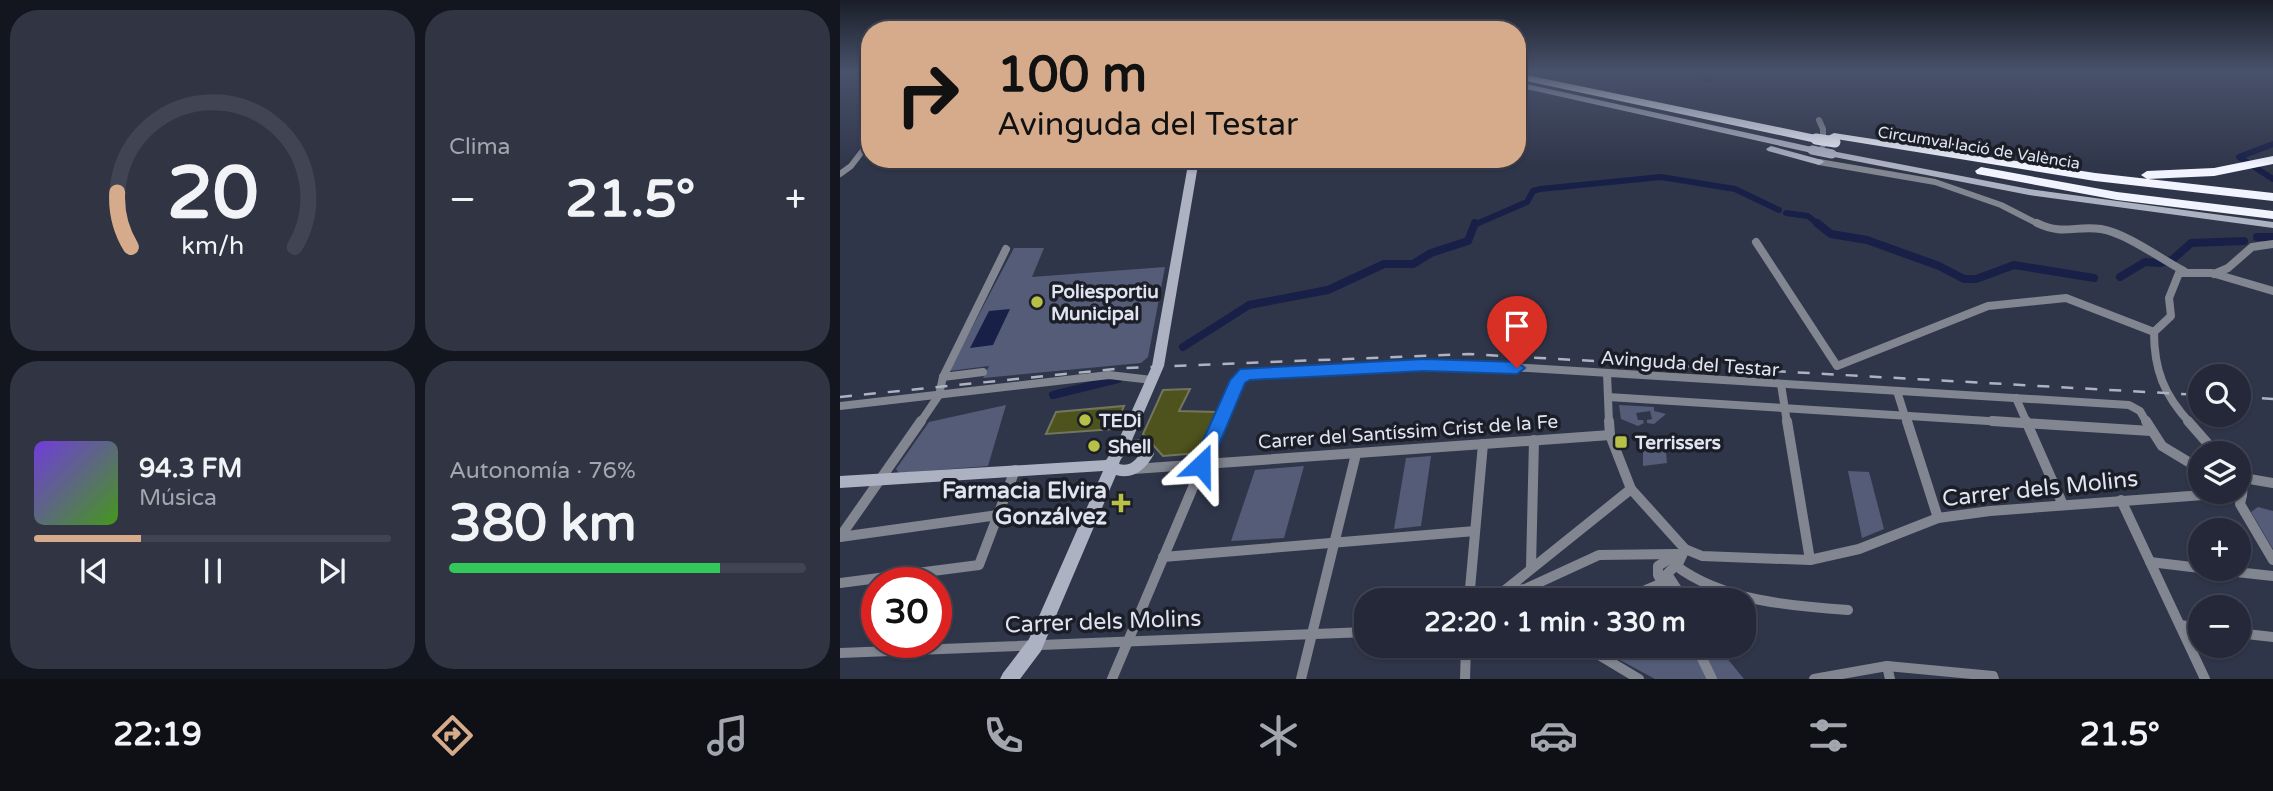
<!DOCTYPE html>
<html lang="es">
<head>
<meta charset="utf-8">
<style>
	body { margin:0; font-family:"Varela Round",sans-serif; background:#303443; color:#f1f3f6; height:100vh; display:flex; flex-direction:column; font-size:26px; white-space:nowrap }
	* { box-sizing:border-box; margin:0 }
	p { font-size:23px; color:#a3a6ae }
	.icon { flex:none; width:38px; height:38px; fill:none; stroke:currentColor; stroke-width:2; stroke-linecap:round; stroke-linejoin:round }
	.map { position:relative; flex:1; overflow:hidden }
	.side { display:flex; flex-direction:column; gap:10px; padding:10px; background:#14161f; width:840px }
	.side>* { flex:none }
	.hud { position:absolute; left:21px; top:21px; width:665px; height:147px; border-radius:28px; box-shadow:0 2px 5px #0004,0 0 0 2px #414453; background:#d6ab8b; color:#111; overflow:hidden }
	.fabs { position:absolute; left:1348px; top:364px; display:grid; gap:14px }
	.fabs a { display:grid; place-items:center; width:63px; height:63px; border-radius:50%; background:#242838; box-shadow:0 2px 5px #0004,0 0 0 2px #414453; font-size:35px }
	.speed { position:absolute; left:21px; top:567px; display:flex; gap:14px; font-size:35px; font-weight:700; text-align:center }
	.speed>* { display:grid; place-content:center; width:91px; height:91px; border-radius:50%; background:#242838; box-shadow:0 2px 5px #0004,0 0 0 2px #414453; line-height:1 }
	.speed .limit { border:10px solid #d22; background:#fff; color:#111 }
	.pin { position:absolute; display:grid; place-items:center; width:60px; height:60px; color:#fff; margin:-72px -30px; border-radius:50% 50% 50% 0; rotate:-45deg; box-shadow:0 0 7px #0007 }
	.pin .icon { rotate:45deg }
	.me { position:absolute; width:77px; margin:-38px; rotate:23deg; stroke-linejoin:round; filter:drop-shadow(0 0 5px #0008) }
	.turn { display:flex; align-items:center; gap:24px; height:147px; padding:0 21px; font-size:32px }
	.turn .icon { width:91px; height:91px; stroke-width:2.5 }
	.turn b { display:block; font-size:49px; line-height:60px }
	.big { font-size:52px; font-weight:800; line-height:1.1 }
	.side .card { flex:1; display:flex; flex-direction:column; justify-content:center; gap:10px; min-width:0; padding:0 24px; border-radius:28px; background:#303443 }
	.side .dial { align-items:center; gap:0 }
	.dial svg { height:182px; overflow:visible; fill:none; stroke:#414453; stroke-width:7; stroke-linecap:round; text-anchor:middle }
	.dial text { fill:#f1f3f6; stroke:none }
	.song { display:flex; align-items:center; gap:21px }
	.cover { width:84px; height:84px; border-radius:10px; background:linear-gradient(135deg,hsl(260 70% 55%),hsl(100 70% 35%)) }
	.played { height:7px; border-radius:4px; background:linear-gradient(90deg,#d6ab8b 30%,#414453 30%) }
	.keys { display:flex; justify-content:space-around; direction:ltr }
	.heat { display:flex; justify-content:space-between; align-items:center; font-size:38px; direction:ltr }
	.charge { height:10px; border-radius:5px; background:linear-gradient(90deg,#34c759 76%,#414453 0) }
	.side .tiles { flex:1; display:grid; gap:10px; grid-template-columns:repeat(2,1fr) }
	.trip { position:absolute; left:514px; top:588px; width:402px; height:70px; border-radius:28px; background:#242838; box-shadow:0 2px 5px #0004,0 0 0 2px #414453; font-weight:800; line-height:70px; text-align:center }
	.tabs { display:flex; height:112px; justify-content:space-around; align-items:center; background:#0e1016; color:#a3a6ae }
	.tabs .icon { width:49px; height:49px }
	.tabs .current { color:#d6ab8b }
	.tabs b { font-size:32px; color:#f1f3f6 }
	main { display:flex; flex:1; min-height:0 }
	.map>svg:first-child { display:block }
	.green { fill:#545c78 }
	.water { fill:#182048 }
	.lines { fill:none; stroke-linecap:round; stroke-linejoin:round }
	.canal-far1 { stroke:#182048; stroke-width:6 }
	.canal { stroke:#182048; stroke-width:8 }
	.building { fill:#4e521d; stroke:#73765d; stroke-width:2 }
	.street-far2 { stroke:#828691; stroke-width:6 }
	.street-far1 { stroke:#828691; stroke-width:8 }
	.street { stroke:#828691; stroke-width:10 }
	.secondary { fill:#adb2c3; fill-rule:evenodd }
	.highway { fill:#f1f4ff; fill-rule:evenodd }
	.rail { stroke:#aeb3c2; stroke-width:2.5; stroke-dasharray:12 12; stroke-linecap:butt }
	.secondary-bridge { stroke:#adb2c3; stroke-width:9 }
	.highway-bridge { stroke:#f1f4ff; stroke-width:11 }
	.route { fill:#1a73e8; stroke:#114b97; stroke-width:2 }
	.poi-dot { fill:#b8c147; stroke:#1b1e27; stroke-width:2.5 }
	.labels { text-anchor:middle; stroke-width:7; stroke-linejoin:round; paint-order:stroke }
	.far-street-label { font-size:16px; fill:#e0e4f1; stroke:#1b1e27 }
	.poi-label { font-size:19px; font-weight:bold; fill:#e0e4f1; stroke:#1b1e27; text-anchor:start }
	.street-label { font-size:19px; fill:#e0e4f1; stroke:#1b1e27 }
	.near-street-label { font-size:23px; fill:#e0e4f1; stroke:#1b1e27 }
	.near-poi-label { font-size:23px; font-weight:bold; fill:#e0e4f1; stroke:#1b1e27; text-anchor:end }
</style>
</head>
<body>
<main>
<section class="side">
<div class="tiles">
<div class="card dial"><svg viewBox="0 0 100 80">
<path d="M14 69A42 42 0 1 1 86 69"/>
<path d="M14 69A42 42 0 0 1 8 45" stroke="#d6ab8b"/>
<text x="50" y="56" font-size="32" font-weight="700">20</text>
<text x="50" y="72" font-size="11">km/h</text>
</svg></div>
<div class="card"><p>Clima</p>
<div class="heat"><a>−</a><b class="big">21.5°</b><a>+</a></div>
</div>
<div class="card">
<div class="song"><i class="cover"></i><div><b>94.3 FM</b><p>Música</p></div></div>
<div class="played"></div>
<div class="keys"><svg class="icon" aria-label="previous" viewBox="0 0 24 24"><path d="M18 5L8 12l10 7zM5 5v14"/></svg><svg class="icon" aria-label="pause" viewBox="0 0 24 24"><path d="M8 5v14M16 5v14"/></svg><svg class="icon" aria-label="next" viewBox="0 0 24 24"><path d="M6 5l10 7-10 7zM19 5v14"/></svg></div>
</div>
<div class="card"><p>Autonomía · 76%</p><b class="big">380 km</b><div class="charge"></div></div>
</div>
</section>
<div class="map">
<svg width="1433" height="679" viewBox="0 0 1433 679">
	<rect width="100%" height="100%" fill="#30364a"/>
	<g class="green">
		<path d="M174,248H204L192,277L325,267L308,357L301,363L143,378L149,366L109,371Z"/>
		<path d="M166,405L148,466L59,473L56,469L89,422Z"/>
		<path d="M779,405L814,407V411L826,414L814,424L807,423V420L812,419L810,411L796,413L798,420H803L804,423L798,426L781,419Z"/>
		<path d="M816,437L825,441L827,463L803,466V445L805,440Z"/>
		<path d="M591,456L581,526L554,529L566,458Z"/>
		<path d="M464,466L444,538L391,541L415,470Z"/>
		<path d="M1008,471L1029,472L1044,529L1022,538Z"/>
		<path d="M1418,507L1433,511V549L1411,512Z"/>
		<path d="M754,646H877L904,679H815Z"/>
	</g>
	<path class="water" d="M170,309L153,345L130,348L149,311Z"/>
	<g class="lines">
		<g class="canal-far1">
			<path d="M854,71L869,79"/>
			<path d="M1433,144L1399,157L1433,179"/>
			<path d="M946,213L968,216L979,225"/>
			<path d="M634,225L687,202L693,191L700,189L821,177L895,189L939,210"/>
		</g>
		<g class="canal">
			<path d="M977,223L991,234L1027,240L1099,266L1124,279H1136L1174,265L1254,278"/>
			<path d="M1417,237H1433"/>
			<path d="M1280,277L1305,262L1320,263L1332,260L1351,243L1404,241"/>
			<path d="M343,347L409,305L488,290L544,264H573L591,253L628,241L635,223"/>
			<path d="M213,395L278,379"/>
		</g>
	</g>
	<g class="building">
		<path d="M350,389L339,411L377,412L359,453L323,456L303,434L323,390Z"/>
		<path d="M284,406L274,429L206,434L216,412Z"/>
	</g>
	<g class="lines">
		<g class="street-far2">
			<path d="M979,120L983,129V145"/>
			<path d="M979,162L1095,182L1161,205L1200,225"/>
			<path d="M0,174L11,166L30,141"/>
		</g>
		<g class="street-far1">
			<path d="M1197,223C1224,236 1235,225 1261,229C1286,233 1321,259 1344,271"/>
			<path d="M916,242L997,366L1148,306L1226,298L1314,332"/>
			<path d="M1374,274L1388,268L1412,247L1433,244"/>
			<path d="M767,373L769,423"/>
			<path d="M103,377L143,372"/>
			<path d="M941,384L947,423"/>
			<path d="M1057,391L1067,423"/>
			<path d="M768,397L1180,423"/>
			<path d="M1176,398L1187,423"/>
			<path d="M0,406L269,375L312,380"/>
			<path d="M80,423L99,395L103,377L166,249"/>
			<path d="M380,423L401,375L584,365L655,366L1289,405L1300,411L1307,423"/>
			<path d="M1350,423C1324,395 1314,370 1314,332L1331,316L1329,298L1339,273H1372L1433,291"/>
		</g>
		<g class="street">
			<path d="M769,421L770,435L791,489L845,549L862,556L970,560L1019,549L1098,518L1150,511L1377,494"/>
			<path d="M947,421L970,560"/>
			<path d="M1067,421L1098,518"/>
			<path d="M1152,421L1311,431"/>
			<path d="M1186,421L1223,505"/>
			<path d="M1306,421L1322,446L1360,469"/>
			<path d="M1348,421L1376,453"/>
			<path d="M294,469L770,435"/>
			<path d="M1398,477L1433,483"/>
			<path d="M1374,492L1387,497L1402,495L1403,486L1398,480"/>
			<path d="M1402,495L1400,504L1433,560"/>
			<path d="M1281,500L1365,679"/>
			<path d="M0,537L81,421"/>
			<path d="M0,537L158,515"/>
			<path d="M323,557L635,531"/>
			<path d="M1310,562L1360,568"/>
			<path d="M835,565C882,601 951,606 1008,610"/>
			<path d="M691,567L694,440"/>
			<path d="M1369,569L1433,576"/>
			<path d="M0,583L139,565L175,470"/>
			<path d="M629,600L643,444"/>
			<path d="M652,600L664,591L685,589L759,555L836,554"/>
			<path d="M673,600L664,591L791,489"/>
			<path d="M782,600L822,583"/>
			<path d="M831,600L818,575V566L837,554"/>
			<path d="M844,600L827,574L839,562L845,549"/>
			<path d="M1340,625L1360,628"/>
			<path d="M1398,633L1433,637"/>
			<path d="M744,646L799,679"/>
			<path d="M856,646L872,679"/>
			<path d="M0,653L527,632"/>
			<path d="M1047,666L1050,679"/>
			<path d="M272,679L381,421"/>
			<path d="M461,679L516,454"/>
			<path d="M625,679L626,646"/>
			<path d="M974,679L1047,666L1153,676L1154,679"/>
		</g>
		<g class="secondary">
			<path d="M677,82L972,147L977,150L972,153L677,87Z"/>
			<path d="M931,146L982,160L984,162L979,165L928,151L926,149Z"/>
			<path d="M992,151L1189,189L1433,222V228L1189,195L989,156L987,154Z"/>
			<path d="M349,159H359L324,366L292,440L298,439L310,444L314,454C306,469 294,480 276,475L201,651L180,679H160L163,673L189,639L263,471L0,488V476L266,460L276,446L312,366ZM297,451L300,454C295,461 289,467 279,464C281,455 289,452 297,451Z"/>
		</g>
		<g class="highway">
			<path d="M677,73L976,135L982,139L976,143L677,79Z"/>
			<path d="M994,133L1255,173L1433,193V201L1255,181L990,138L988,136Z"/>
			<path d="M1433,156V164L1374,176L1307,179L1301,175L1307,171L1374,168Z"/>
			<path d="M1141,167L1277,192L1433,211V219L1277,200L1137,174L1135,171Z"/>
		</g>
		<g class="rail">
			<path d="M0,397L284,368L629,354L1360,395"/>
			<path d="M1398,397L1433,399"/>
		</g>
		<path class="secondary-bridge" d="M972,150L992,154"/>
		<path class="highway-bridge" d="M976,139L995,142"/>
	</g>
	<linearGradient id="sky" x2="0" y2="1"><stop stop-color="#1a1e29"/><stop offset="0.43" stop-color="#48526b"/><stop offset="1" stop-color="#48526b" stop-opacity="0"/></linearGradient>
	<rect width="1433" height="166" fill="url(#sky)"/>
	<path class="route" d="M584,359L677,362L685,368L677,374L584,371L410,380L405,383L368,471L361,473L354,471L352,465L390,380L400,369Z"/>
	<g class="poi-dot">
		<circle cx="197" cy="302" r="7"/>
		<circle cx="245" cy="420" r="7"/>
		<rect x="774" y="435" width="14" height="14" rx="3.5"/>
		<circle cx="254" cy="446" r="7"/>
		<path d="M277.5 492.5h7v7h7v7h-7v7h-7v-7h-7v-7h7z"/>
	</g>
	<g class="labels">
		<g class="far-street-label">
			<text transform="translate(1139 147) rotate(9)" y="6">Circumval·lació de València</text>
		</g>
		<g class="poi-label">
			<text x="211" y="298">Poliesportiu<tspan x="211" dy="22">Municipal</tspan></text>
			<text x="259" y="427">TEDi</text>
			<text x="795" y="449">Terrissers</text>
			<text x="268" y="453">Shell</text>
		</g>
		<g class="street-label">
			<text transform="translate(850 363) rotate(4)" y="7">Avinguda del Testar</text>
			<text transform="translate(568 431) rotate(-4)" y="7">Carrer del Santíssim Crist de la Fe</text>
		</g>
		<g class="near-street-label">
			<text transform="translate(1200 488) rotate(-6)" y="8">Carrer dels Molins</text>
			<text transform="translate(263 621) rotate(-2)" y="8">Carrer dels Molins</text>
		</g>
		<g class="near-poi-label">
			<text x="267" y="498">Farmacia Elvira<tspan x="267" dy="26">Gonzálvez</tspan></text>
		</g>
	</g>
</svg>
<div class="fabs">
<a><svg class="icon" aria-label="search" viewBox="0 0 24 24"><circle cx="10" cy="10" r="6"/><path d="M15 15l6 6"/></svg></a>
<a><svg class="icon" aria-label="layers" viewBox="0 0 24 24"><path d="M12 4l9 5-9 5-9-5zM3 14l9 5 9-5"/></svg></a>
<a>+</a>
<a>−</a>
</div>
<div class="speed"><div class="limit">30</div></div>
<div class="pin" style="left:677px;top:368px;background:#d93025"><svg class="icon" aria-label="arrive" viewBox="0 0 24 24"><path d="M6 21V4h12l-3 4 3 4H6"/></svg></div>
<svg class="me" style="left:361px;top:465px" viewBox="-20 -20 40 40"><path d="M0-17L14 15 0 8-14 15z" fill="#1a73e8" stroke="#fff" stroke-width="4"/></svg>
<div class="trip">22:20 · 1 min · 330 m</div>
<div class="hud">
<div class="turn"><svg class="icon" aria-label="right" viewBox="0 0 24 24"><path d="M7 20v-9h11M14 6l5 5-5 5"/></svg><div><b>100 m</b>Avinguda del Testar</div></div>
</div>
</div>
</main>
<nav class="tabs">
<b>22:19</b>
<svg class="icon current" aria-label="directions" viewBox="0 0 24 24"><path d="M12 3l9 9-9 9-9-9zM9 14v-3h6M13 9l2 2-2 2"/></svg>
<svg class="icon" aria-label="music" viewBox="0 0 24 24"><path d="M9 18V5l10-2v13"/><circle cx="6" cy="18" r="3"/><circle cx="16" cy="16" r="3"/></svg>
<svg class="icon" aria-label="phone" viewBox="0 0 24 24"><path d="M5 4h4l2 5-3 2q2 4 5 5l2-3 5 2v4C11 20 4 13 5 4z"/></svg>
<svg class="icon" aria-label="climate" viewBox="0 0 24 24"><path d="M12 3v18M4 7l16 10M4 17L20 7"/></svg>
<svg class="icon" aria-label="car" viewBox="0 0 24 24"><path d="M5 17H2v-5l4-1 3-4h7l3 4 3 1v5h-3M9 17h6M6 11h13"/><circle cx="7" cy="17" r="2"/><circle cx="17" cy="17" r="2"/></svg>
<svg class="icon" aria-label="filters" viewBox="0 0 24 24"><path d="M4 7h16M4 17h16"/><circle cx="9" cy="7" r="2"/><circle cx="15" cy="17" r="2"/></svg>
<b>21.5°</b>
</nav>
</body>
</html>
